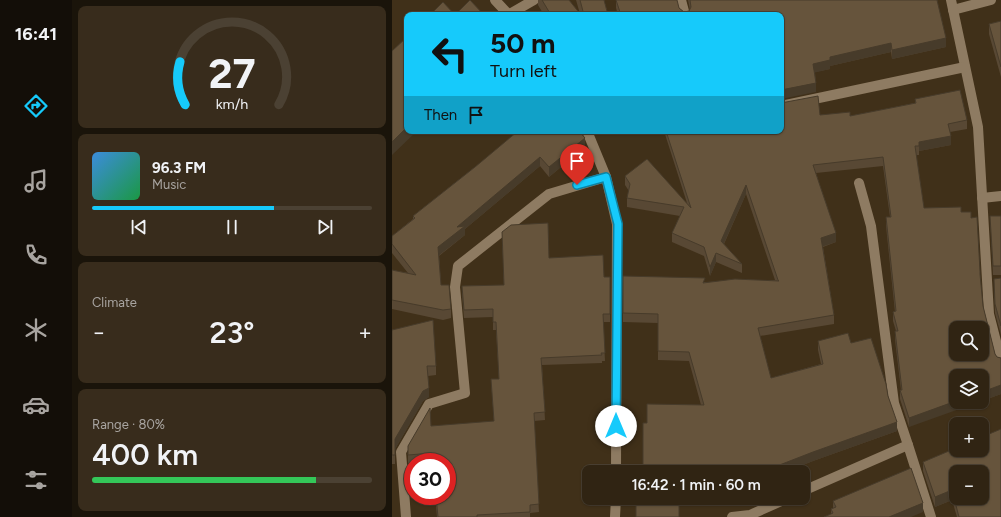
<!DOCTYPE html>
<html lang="en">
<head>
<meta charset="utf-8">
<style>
	body { margin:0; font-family:Figtree,sans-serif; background:#382c1c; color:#f1f3f6; height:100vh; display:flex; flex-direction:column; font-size:15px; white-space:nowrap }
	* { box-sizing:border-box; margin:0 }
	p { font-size:13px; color:#a8a4a0 }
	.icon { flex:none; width:22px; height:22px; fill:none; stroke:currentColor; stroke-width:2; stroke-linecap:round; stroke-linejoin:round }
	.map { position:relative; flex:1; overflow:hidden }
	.panel { display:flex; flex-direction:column; gap:6px; padding:6px; background:#1a140a; width:320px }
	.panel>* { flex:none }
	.banner { position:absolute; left:12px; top:12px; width:380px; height:122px; border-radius:8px; box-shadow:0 1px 3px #0004,0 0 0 1px #4b4133; background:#16cafb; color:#111; overflow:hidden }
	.tools { position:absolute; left:557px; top:321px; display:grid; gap:8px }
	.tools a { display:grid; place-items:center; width:40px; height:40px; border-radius:8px; background:#302413; box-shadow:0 1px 3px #0004,0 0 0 1px #4b4133; font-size:20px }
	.speed { position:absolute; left:12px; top:453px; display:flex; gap:8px; font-size:20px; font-weight:700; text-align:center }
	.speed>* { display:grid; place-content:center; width:52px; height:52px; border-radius:50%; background:#302413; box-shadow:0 1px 3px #0004,0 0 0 1px #4b4133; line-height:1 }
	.speed .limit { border:6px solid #d22; background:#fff; color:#111 }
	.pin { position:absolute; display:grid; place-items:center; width:34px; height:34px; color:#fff; margin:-41px -17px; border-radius:50% 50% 50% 0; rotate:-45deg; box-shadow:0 0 4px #0007 }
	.pin .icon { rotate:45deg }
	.me { position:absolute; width:44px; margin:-22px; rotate:0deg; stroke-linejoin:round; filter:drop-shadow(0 0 3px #0008) }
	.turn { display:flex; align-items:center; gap:14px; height:84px; padding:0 20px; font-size:18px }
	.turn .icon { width:52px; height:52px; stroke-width:2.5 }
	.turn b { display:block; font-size:28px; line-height:34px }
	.then { display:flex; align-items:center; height:38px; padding:0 20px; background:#0003; gap:8px; font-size:15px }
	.big { font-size:30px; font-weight:600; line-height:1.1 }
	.panel .widget { flex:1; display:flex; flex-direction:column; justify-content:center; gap:6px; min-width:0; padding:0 14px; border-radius:8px; background:#382c1c }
	.panel .dial { align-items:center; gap:0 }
	.dial svg { height:104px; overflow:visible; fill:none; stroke:#4b4133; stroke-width:7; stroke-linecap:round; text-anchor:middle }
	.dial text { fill:#f1f3f6; stroke:none }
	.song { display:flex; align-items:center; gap:12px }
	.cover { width:48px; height:48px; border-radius:6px; background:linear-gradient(135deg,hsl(210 70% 55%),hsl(140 70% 35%)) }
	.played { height:4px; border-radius:2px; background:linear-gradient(90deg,#16cafb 65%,#4b4133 65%) }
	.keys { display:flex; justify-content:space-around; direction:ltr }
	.heat { display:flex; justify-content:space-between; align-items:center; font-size:22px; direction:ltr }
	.charge { height:6px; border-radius:3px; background:linear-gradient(90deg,#34c759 80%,#4b4133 0) }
	.trip { position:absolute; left:190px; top:465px; width:228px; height:40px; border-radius:8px; background:#302413; box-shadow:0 1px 3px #0004,0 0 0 1px #4b4133; font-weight:600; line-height:40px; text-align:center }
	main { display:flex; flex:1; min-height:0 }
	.tab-bar { display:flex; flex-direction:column; width:72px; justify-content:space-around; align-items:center; background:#130e08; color:#a8a4a0 }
	.tab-bar .icon { width:28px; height:28px }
	.tab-bar .current { color:#16cafb }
	.tab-bar b { font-size:18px; color:#f1f3f6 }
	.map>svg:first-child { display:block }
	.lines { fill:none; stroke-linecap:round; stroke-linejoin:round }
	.lane { stroke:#8e7b62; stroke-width:10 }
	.street { stroke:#8e7b62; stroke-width:10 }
	.wall { fill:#584834 }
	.shaded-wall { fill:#473b2a }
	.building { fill:#66543c; stroke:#473b2a; fill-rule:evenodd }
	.route-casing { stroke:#0e83a3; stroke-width:10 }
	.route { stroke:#16cafb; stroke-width:7 }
</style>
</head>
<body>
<main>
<nav class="tab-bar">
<b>16:41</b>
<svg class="icon current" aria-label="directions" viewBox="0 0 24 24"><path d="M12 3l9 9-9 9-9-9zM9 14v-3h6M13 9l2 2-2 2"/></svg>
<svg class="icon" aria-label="music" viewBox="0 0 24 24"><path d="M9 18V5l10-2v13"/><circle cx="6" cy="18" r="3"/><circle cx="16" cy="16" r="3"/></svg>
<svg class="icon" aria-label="phone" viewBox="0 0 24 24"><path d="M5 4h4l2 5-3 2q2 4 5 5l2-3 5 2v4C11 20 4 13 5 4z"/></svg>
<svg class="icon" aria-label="climate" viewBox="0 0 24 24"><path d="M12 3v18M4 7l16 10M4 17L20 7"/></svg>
<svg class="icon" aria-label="car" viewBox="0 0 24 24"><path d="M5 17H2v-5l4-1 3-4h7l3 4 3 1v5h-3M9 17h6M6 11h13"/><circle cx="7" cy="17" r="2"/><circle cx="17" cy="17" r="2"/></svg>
<svg class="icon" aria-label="filters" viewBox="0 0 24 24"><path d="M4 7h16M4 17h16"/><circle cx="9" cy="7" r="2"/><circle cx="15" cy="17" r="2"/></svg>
</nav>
<section class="panel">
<div class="widget dial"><svg viewBox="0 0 100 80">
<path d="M14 69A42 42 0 1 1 86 69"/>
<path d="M14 69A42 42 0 0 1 10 36" stroke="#16cafb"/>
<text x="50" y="56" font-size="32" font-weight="700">27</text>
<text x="50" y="72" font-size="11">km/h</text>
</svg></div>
<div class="widget">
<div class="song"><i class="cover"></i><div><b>96.3 FM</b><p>Music</p></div></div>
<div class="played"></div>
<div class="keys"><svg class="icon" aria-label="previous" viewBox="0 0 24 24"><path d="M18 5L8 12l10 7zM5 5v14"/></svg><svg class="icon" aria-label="pause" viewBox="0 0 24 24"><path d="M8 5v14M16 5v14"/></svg><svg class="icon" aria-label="next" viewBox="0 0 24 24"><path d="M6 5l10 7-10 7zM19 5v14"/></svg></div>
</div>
<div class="widget"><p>Climate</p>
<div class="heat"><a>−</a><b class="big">23°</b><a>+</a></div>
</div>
<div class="widget"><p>Range · 80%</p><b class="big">400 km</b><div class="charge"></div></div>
</section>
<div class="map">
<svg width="609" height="517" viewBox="0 0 609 517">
	<rect width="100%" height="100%" fill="#403019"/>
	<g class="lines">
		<g class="lane">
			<path d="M561,10L599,0"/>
			<path d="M467,183L479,226L502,403L516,445"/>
			<path d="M411,491L516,445L539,517"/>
			<path d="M340,517L358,515L396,498"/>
		</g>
		<g class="street">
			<path d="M103,0L117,15"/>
			<path d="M289,0L293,15"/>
			<path d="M559,0L586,127L597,314L609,361"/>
			<path d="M116,15L142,0"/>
			<path d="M389,106L573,67"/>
			<path d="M195,131L214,177L225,224L224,472"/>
			<path d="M590,198L609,196"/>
			<path d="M14,517L9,452L37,404L73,393L63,287L66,266L157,194L214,177"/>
			<path d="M223,517L224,498"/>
		</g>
	</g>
	<g class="wall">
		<path d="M146,0H177L188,14L184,0H212L216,15H152L146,5Z"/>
		<path d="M224,0L287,8L292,12L297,11L298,10L296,0H545L554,47L500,59L499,52L438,66V69L423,72L424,92L389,15H226L224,8Z"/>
		<path d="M609,21V77L597,34V24Z"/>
		<path d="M523,99L575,120V129L558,132L559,145L527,151V155H524L532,208L569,212L579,218L588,280L591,306L603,354L605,357L609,358V394L590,401V376L517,427L508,399V390H509L503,340V331H504L501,321V312H503L494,226V217H498L491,166L424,173L444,242L431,247L442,315V324L368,336L379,378L429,364L426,350V341L459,343L496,396L505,431L421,461L393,472H251L255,423L309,405L297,361L266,360V323L231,322V276L313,282L383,280L354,194L332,244L350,264V273L324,262L318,276L312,256L280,242V233L288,216L235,207V198L237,191L233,185V176L295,203L272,131H389L428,115L458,116L523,103Z"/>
		<path d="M193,147L157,177L148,166L73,229V235L47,256L49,285L59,309V318L51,320L0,309V270L16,273L0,253V236L21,219V216L83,167Z"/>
		<path d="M598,216H609V275H601Z"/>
		<path d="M110,232L157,258L212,277H218V322H211L213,361H210V363L150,365L153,420L142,421L147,512L138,513V517H45L43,496H55V462H40V461L21,462V463H16V446L39,426L102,422L99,379H107L104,330H101V317L72,318L70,294V286L112,285Z"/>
		<path d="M609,278V335L603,313L602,288V279Z"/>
		<path d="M0,330L44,366V375L36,376L37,397L31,401L3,449V464H0Z"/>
		<path d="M531,462L609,517H565L560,500L543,507L531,471Z"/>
		<path d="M441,501L531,512L439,514V509L441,508Z"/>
	</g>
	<g class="shaded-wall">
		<path d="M554,38V47L500,59V50Z"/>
		<path d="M499,43V52L438,66V69L421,73V64L438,57Z"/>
		<path d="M424,83V92L389,99V90Z"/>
		<path d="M15,127V131H25L0,155V142Z"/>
		<path d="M559,136V145L527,151V142Z"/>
		<path d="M193,138V147L157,177V167Z"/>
		<path d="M148,157V166L73,229V235L46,256V247L65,227Z"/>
		<path d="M354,185V194L329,250V241Z"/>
		<path d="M444,233V242L429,247V238Z"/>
		<path d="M324,253V262L318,276V267Z"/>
		<path d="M609,385V394L590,401V392Z"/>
		<path d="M37,388V397L31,401L3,449V439L31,391Z"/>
		<path d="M564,401V402H587L517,427V418Z"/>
		<path d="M505,422V431L421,461L393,472H372V471L421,452Z"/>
		<path d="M560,490V500L543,507V497Z"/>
		<path d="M531,503V512L519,517H497Z"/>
	</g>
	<g class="building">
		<path d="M78,0L92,15H63Z"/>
		<path d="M150,0H177L189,15H159Z"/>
		<path d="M188,0H212L216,15H192Z"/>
		<path d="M224,0H285L287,8L292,12L297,11L299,7L298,0H545L554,38L500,50L499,43L438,57V60L421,64L424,83L389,90V15H229Z"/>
		<path d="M51,2L63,15H38Z"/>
		<path d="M609,21V67L597,24Z"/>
		<path d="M15,37V127L0,142V51Z"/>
		<path d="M568,90L575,120L556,124L559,136L527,142V146H523L532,208L569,207V212H579V218L585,217L588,271V274L591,306L603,354L605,357L609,358V385L590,392V376H564V401L517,418L508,390H510L503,331H506L501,312L504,311L494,217H499L491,157L421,165L444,233L429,238L442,315L366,328L379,378L431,364L426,341L456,333L459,343L479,338L494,384L496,396L505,422L421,452L372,471L370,466L342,472H251V423H255V404L312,405L297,352L266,351V314L231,313V276L313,278L311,283L343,279L387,281L386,280L354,185L329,241L350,264L324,253L318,267L312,247L280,233L292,207L235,198L238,184L233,176L255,159L299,208L274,131H389V103L426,96L428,115L458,112V116L524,103L523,99ZM564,328H590V354H564Z"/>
		<path d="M126,131H187L193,138L157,167L148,157L65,227L73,226L46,247L49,285H57L59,309L51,310L0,300V270L24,275L0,244V236L23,218L21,216L83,167Z"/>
		<path d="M598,216H609V266H601Z"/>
		<path d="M156,223L157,258L211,255L212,277H218V314H211L213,353H209L210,355L149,358L153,412L142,413L147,504L138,505V512L85,515V517H46L44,496H55V462H41L40,453L16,455V446L38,408L39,426L102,421L99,379H107L104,322H101V309L72,310L70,286L112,285L110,232L119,225Z"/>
		<path d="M609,278V326L603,304L602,279Z"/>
		<path d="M41,320L44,366H35L37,388L31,391L3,439V455H0V330Z"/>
		<path d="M609,429V517H567L560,490L543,497L531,462L564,448V450H590V437ZM564,472H590V498H564Z"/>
		<path d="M519,468L531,503L497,517H432L441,513L439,509L444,507L441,501Z"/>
		<rect x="244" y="498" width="43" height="19"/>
	</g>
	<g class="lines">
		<defs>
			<path id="route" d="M185,185L214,177L226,224L224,426"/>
		</defs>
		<use href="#route" class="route-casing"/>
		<use href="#route" class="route"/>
	</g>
</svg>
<div class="tools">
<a><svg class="icon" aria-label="search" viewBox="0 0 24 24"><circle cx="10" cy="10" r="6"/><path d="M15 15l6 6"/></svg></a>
<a><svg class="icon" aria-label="layers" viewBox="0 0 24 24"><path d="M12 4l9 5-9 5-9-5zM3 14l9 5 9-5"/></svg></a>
<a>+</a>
<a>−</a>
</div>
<div class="speed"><div class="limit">30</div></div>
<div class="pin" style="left:185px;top:185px;background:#d93025"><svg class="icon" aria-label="arrive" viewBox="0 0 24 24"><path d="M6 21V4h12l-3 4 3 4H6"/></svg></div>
<svg class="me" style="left:224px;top:426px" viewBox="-20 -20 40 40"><circle r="19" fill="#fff"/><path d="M0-13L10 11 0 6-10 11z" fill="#16cafb"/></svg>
<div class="trip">16:42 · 1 min · 60 m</div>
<div class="banner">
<div class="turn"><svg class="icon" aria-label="left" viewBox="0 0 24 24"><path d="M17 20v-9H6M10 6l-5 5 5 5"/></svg><div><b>50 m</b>Turn left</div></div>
<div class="then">Then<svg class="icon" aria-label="arrive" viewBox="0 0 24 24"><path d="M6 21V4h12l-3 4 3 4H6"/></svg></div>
</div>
</div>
</main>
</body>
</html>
